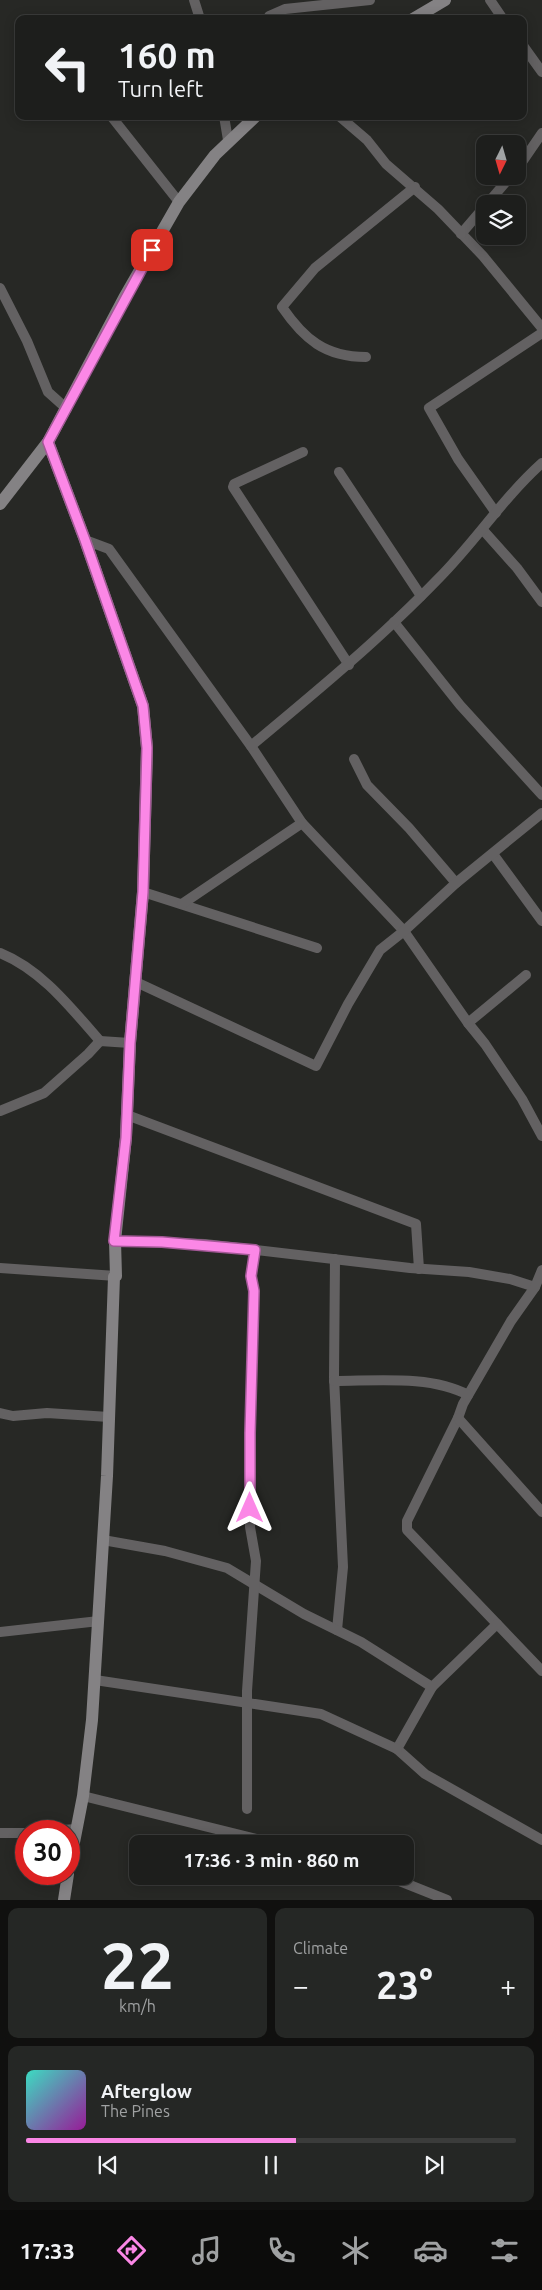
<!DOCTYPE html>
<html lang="en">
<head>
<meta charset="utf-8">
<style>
	body { margin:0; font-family:Ubuntu,sans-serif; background:#252725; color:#f1f3f6; height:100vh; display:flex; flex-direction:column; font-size:19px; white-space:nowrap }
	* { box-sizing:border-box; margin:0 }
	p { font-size:16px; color:#a0a2a3 }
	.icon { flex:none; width:28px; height:28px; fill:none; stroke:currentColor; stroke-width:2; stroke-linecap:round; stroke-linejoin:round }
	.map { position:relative; height:1900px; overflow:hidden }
	.details { display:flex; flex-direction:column; gap:8px; padding:8px; background:#10100f; flex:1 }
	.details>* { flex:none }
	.hud { position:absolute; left:15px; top:15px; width:512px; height:105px; border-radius:10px; box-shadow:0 2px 12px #0003,0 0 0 1px #3b3c3b; background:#1d1e1c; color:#f1f3f6; overflow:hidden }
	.needle { width:32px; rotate:185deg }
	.controls { position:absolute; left:476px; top:135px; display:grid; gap:10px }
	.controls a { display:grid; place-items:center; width:50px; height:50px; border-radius:10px; background:#1d1e1c; box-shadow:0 2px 12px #0003,0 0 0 1px #3b3c3b; font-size:25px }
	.speed { position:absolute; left:15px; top:1820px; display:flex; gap:10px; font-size:25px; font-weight:700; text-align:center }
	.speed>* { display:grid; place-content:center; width:65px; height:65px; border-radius:50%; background:#1d1e1c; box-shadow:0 2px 12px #0003,0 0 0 1px #3b3c3b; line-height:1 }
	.speed .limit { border:8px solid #d22; background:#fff; color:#111 }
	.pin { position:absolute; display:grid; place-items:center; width:42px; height:42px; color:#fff; margin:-21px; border-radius:10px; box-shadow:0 2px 8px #0006 }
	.me { position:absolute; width:55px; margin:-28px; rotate:0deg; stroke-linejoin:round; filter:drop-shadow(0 0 4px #0008) }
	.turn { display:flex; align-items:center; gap:18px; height:105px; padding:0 20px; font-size:22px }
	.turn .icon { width:65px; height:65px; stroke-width:2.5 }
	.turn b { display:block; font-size:35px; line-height:42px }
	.big { font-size:38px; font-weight:700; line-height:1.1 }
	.details .tile { flex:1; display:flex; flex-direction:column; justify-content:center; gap:8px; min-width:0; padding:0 18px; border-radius:10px; background:#252725 }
	.details .dial { align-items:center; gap:0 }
	.dial b { font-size:65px; line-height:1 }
	.song { display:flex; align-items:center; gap:15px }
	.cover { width:60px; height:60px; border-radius:8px; background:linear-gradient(135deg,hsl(170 70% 55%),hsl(300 70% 35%)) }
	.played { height:5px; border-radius:2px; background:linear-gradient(90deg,#fb87e6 55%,#3b3c3b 55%) }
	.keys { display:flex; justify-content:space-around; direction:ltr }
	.heat { display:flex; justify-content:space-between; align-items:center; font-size:28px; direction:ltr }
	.details .tiles { flex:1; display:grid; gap:8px; grid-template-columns:1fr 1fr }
	.tile:last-child { grid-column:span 2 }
	.trip { position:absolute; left:129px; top:1835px; width:285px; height:50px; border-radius:10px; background:#1d1e1c; box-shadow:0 2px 12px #0003,0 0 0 1px #3b3c3b; font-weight:700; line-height:50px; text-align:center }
	.tab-bar { display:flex; height:80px; justify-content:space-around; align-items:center; background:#0c0c0b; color:#a0a2a3 }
	.tab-bar .icon { width:35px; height:35px }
	.tab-bar .current { color:#fb87e6 }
	.tab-bar b { font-size:22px; color:#f1f3f6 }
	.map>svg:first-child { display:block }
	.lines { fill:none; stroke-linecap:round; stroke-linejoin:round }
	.street { stroke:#636162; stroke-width:10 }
	.secondary { stroke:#848284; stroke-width:12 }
	.route-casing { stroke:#a35896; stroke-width:12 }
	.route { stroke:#fb87e6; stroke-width:9 }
</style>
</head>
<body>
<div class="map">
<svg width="542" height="1900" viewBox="0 0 542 1900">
	<rect width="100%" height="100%" fill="#272825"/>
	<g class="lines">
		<g class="street">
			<path d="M194,0L200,19"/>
			<path d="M490,0L503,19"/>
			<path d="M268,19L269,16L285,9L370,0"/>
			<path d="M524,47L542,72"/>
			<path d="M111,116L179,202"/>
			<path d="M224,116L228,140"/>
			<path d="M339,116L367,140L386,164L438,209L483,256L542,328"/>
			<path d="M518,168L542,133"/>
			<path d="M487,204L511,176"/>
			<path d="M461,234L485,206"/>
			<path d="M0,288L27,341L48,392L67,409"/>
			<path d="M366,357C325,357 304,339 282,307L315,268L415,187"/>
			<path d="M303,452L234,484L233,487L349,665"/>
			<path d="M339,472L421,596"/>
			<path d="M496,513L458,459L429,408L542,333"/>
			<path d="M483,530L517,568L542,602"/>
			<path d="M85,540L109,549L251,746L302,823L404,931L468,1023L485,1044L522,1099L542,1136"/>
			<path d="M394,622L460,705L542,795"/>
			<path d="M251,746C316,692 380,639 438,579C475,542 503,498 542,463"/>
			<path d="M354,759L367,785L409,828L456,883"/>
			<path d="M493,854L542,921"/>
			<path d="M143,892L317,948"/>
			<path d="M182,904L302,823"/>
			<path d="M0,953C42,970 71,1008 100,1041"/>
			<path d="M136,982L316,1066L348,1004L380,950L404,931L456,883L542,813"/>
			<path d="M468,1023L526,975"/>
			<path d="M0,1111L44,1093L88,1054L100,1041L130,1043"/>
			<path d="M127,1115L416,1224L419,1269"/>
			<path d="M115,1241L205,1244L410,1268L469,1272L510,1279L535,1287"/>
			<path d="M335,1259L334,1377L343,1567L337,1630"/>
			<path d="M0,1268L116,1276"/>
			<path d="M542,1270L535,1287L511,1321L463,1404L458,1418L407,1521V1530L542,1671"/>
			<path d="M334,1381C376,1381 431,1375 468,1395"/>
			<path d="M0,1413L13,1416L47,1413L109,1417"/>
			<path d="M458,1418L542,1512"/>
			<path d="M103,1540L165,1551L227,1568L304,1614L361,1642L432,1687"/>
			<path d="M497,1624L432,1687L397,1749L425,1774L542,1840"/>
			<path d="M0,1632L99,1621"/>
			<path d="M95,1680L321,1714L397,1749"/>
			<path d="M83,1796L277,1844"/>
			<path d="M247,1809V1691L256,1561L250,1527V1433L254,1291L251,1276L255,1249"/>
			<path d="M49,1831L76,1829"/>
			<path d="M0,1833H26"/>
			<path d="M387,1876L447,1900"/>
		</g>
		<g class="secondary">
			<path d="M413,19L445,0"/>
			<path d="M48,442L85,540L143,706L147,748L143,892L130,1043L126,1137L115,1241L116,1276L114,1277L107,1476L92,1720L83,1796L69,1868"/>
			<path d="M0,504L48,442L124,298L179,202L215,155L256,116"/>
			<path d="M64,1900L68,1874"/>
		</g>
	</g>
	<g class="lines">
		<defs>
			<path id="route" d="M152,250L48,442L85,540L143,706L147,748L143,892L130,1043L126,1138L114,1241L162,1242L255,1250L251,1276L254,1291L250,1433V1508"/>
		</defs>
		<use href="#route" class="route-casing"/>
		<use href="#route" class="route"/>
	</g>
</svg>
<div class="controls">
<a><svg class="needle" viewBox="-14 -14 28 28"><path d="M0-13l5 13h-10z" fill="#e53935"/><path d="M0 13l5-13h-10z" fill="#a0a2a3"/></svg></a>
<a><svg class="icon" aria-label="layers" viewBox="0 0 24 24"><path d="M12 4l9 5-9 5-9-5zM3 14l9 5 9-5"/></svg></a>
</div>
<div class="speed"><div class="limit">30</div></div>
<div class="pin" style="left:152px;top:250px;background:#d93025"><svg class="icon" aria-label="arrive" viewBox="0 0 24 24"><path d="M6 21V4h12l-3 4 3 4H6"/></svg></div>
<svg class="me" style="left:250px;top:1508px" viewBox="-20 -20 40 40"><path d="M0-17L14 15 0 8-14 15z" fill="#fb87e6" stroke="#fff" stroke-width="4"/></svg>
<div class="trip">17:36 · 3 min · 860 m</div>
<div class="hud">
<div class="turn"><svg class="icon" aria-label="left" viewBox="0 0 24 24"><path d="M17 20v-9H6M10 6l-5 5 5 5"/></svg><div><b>160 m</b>Turn left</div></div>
</div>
</div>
<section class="details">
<div class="tiles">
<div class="tile dial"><b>22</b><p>km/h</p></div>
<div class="tile"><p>Climate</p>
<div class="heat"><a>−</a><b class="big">23°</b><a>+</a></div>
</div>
<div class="tile">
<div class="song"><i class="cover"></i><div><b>Afterglow</b><p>The Pines</p></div></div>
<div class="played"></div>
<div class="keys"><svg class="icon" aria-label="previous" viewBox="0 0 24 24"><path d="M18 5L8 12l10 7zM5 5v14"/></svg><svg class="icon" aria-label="pause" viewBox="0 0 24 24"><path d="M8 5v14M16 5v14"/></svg><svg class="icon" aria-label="next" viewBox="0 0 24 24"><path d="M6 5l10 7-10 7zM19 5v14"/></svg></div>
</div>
</div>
</section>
<nav class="tab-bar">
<b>17:33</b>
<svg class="icon current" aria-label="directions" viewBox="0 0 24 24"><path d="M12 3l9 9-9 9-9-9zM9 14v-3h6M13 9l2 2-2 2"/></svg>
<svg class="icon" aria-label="music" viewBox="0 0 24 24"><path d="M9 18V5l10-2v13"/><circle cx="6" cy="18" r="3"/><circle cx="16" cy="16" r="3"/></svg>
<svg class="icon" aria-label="phone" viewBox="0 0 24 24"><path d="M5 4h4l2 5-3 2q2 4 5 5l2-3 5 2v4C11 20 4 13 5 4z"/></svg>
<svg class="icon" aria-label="climate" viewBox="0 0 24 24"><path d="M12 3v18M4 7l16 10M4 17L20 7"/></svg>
<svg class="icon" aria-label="car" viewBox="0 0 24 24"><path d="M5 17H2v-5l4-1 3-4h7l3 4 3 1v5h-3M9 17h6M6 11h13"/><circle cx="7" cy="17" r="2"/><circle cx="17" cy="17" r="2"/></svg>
<svg class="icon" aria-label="filters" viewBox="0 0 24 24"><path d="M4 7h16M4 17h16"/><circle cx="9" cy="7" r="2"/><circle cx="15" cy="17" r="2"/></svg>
</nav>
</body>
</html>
